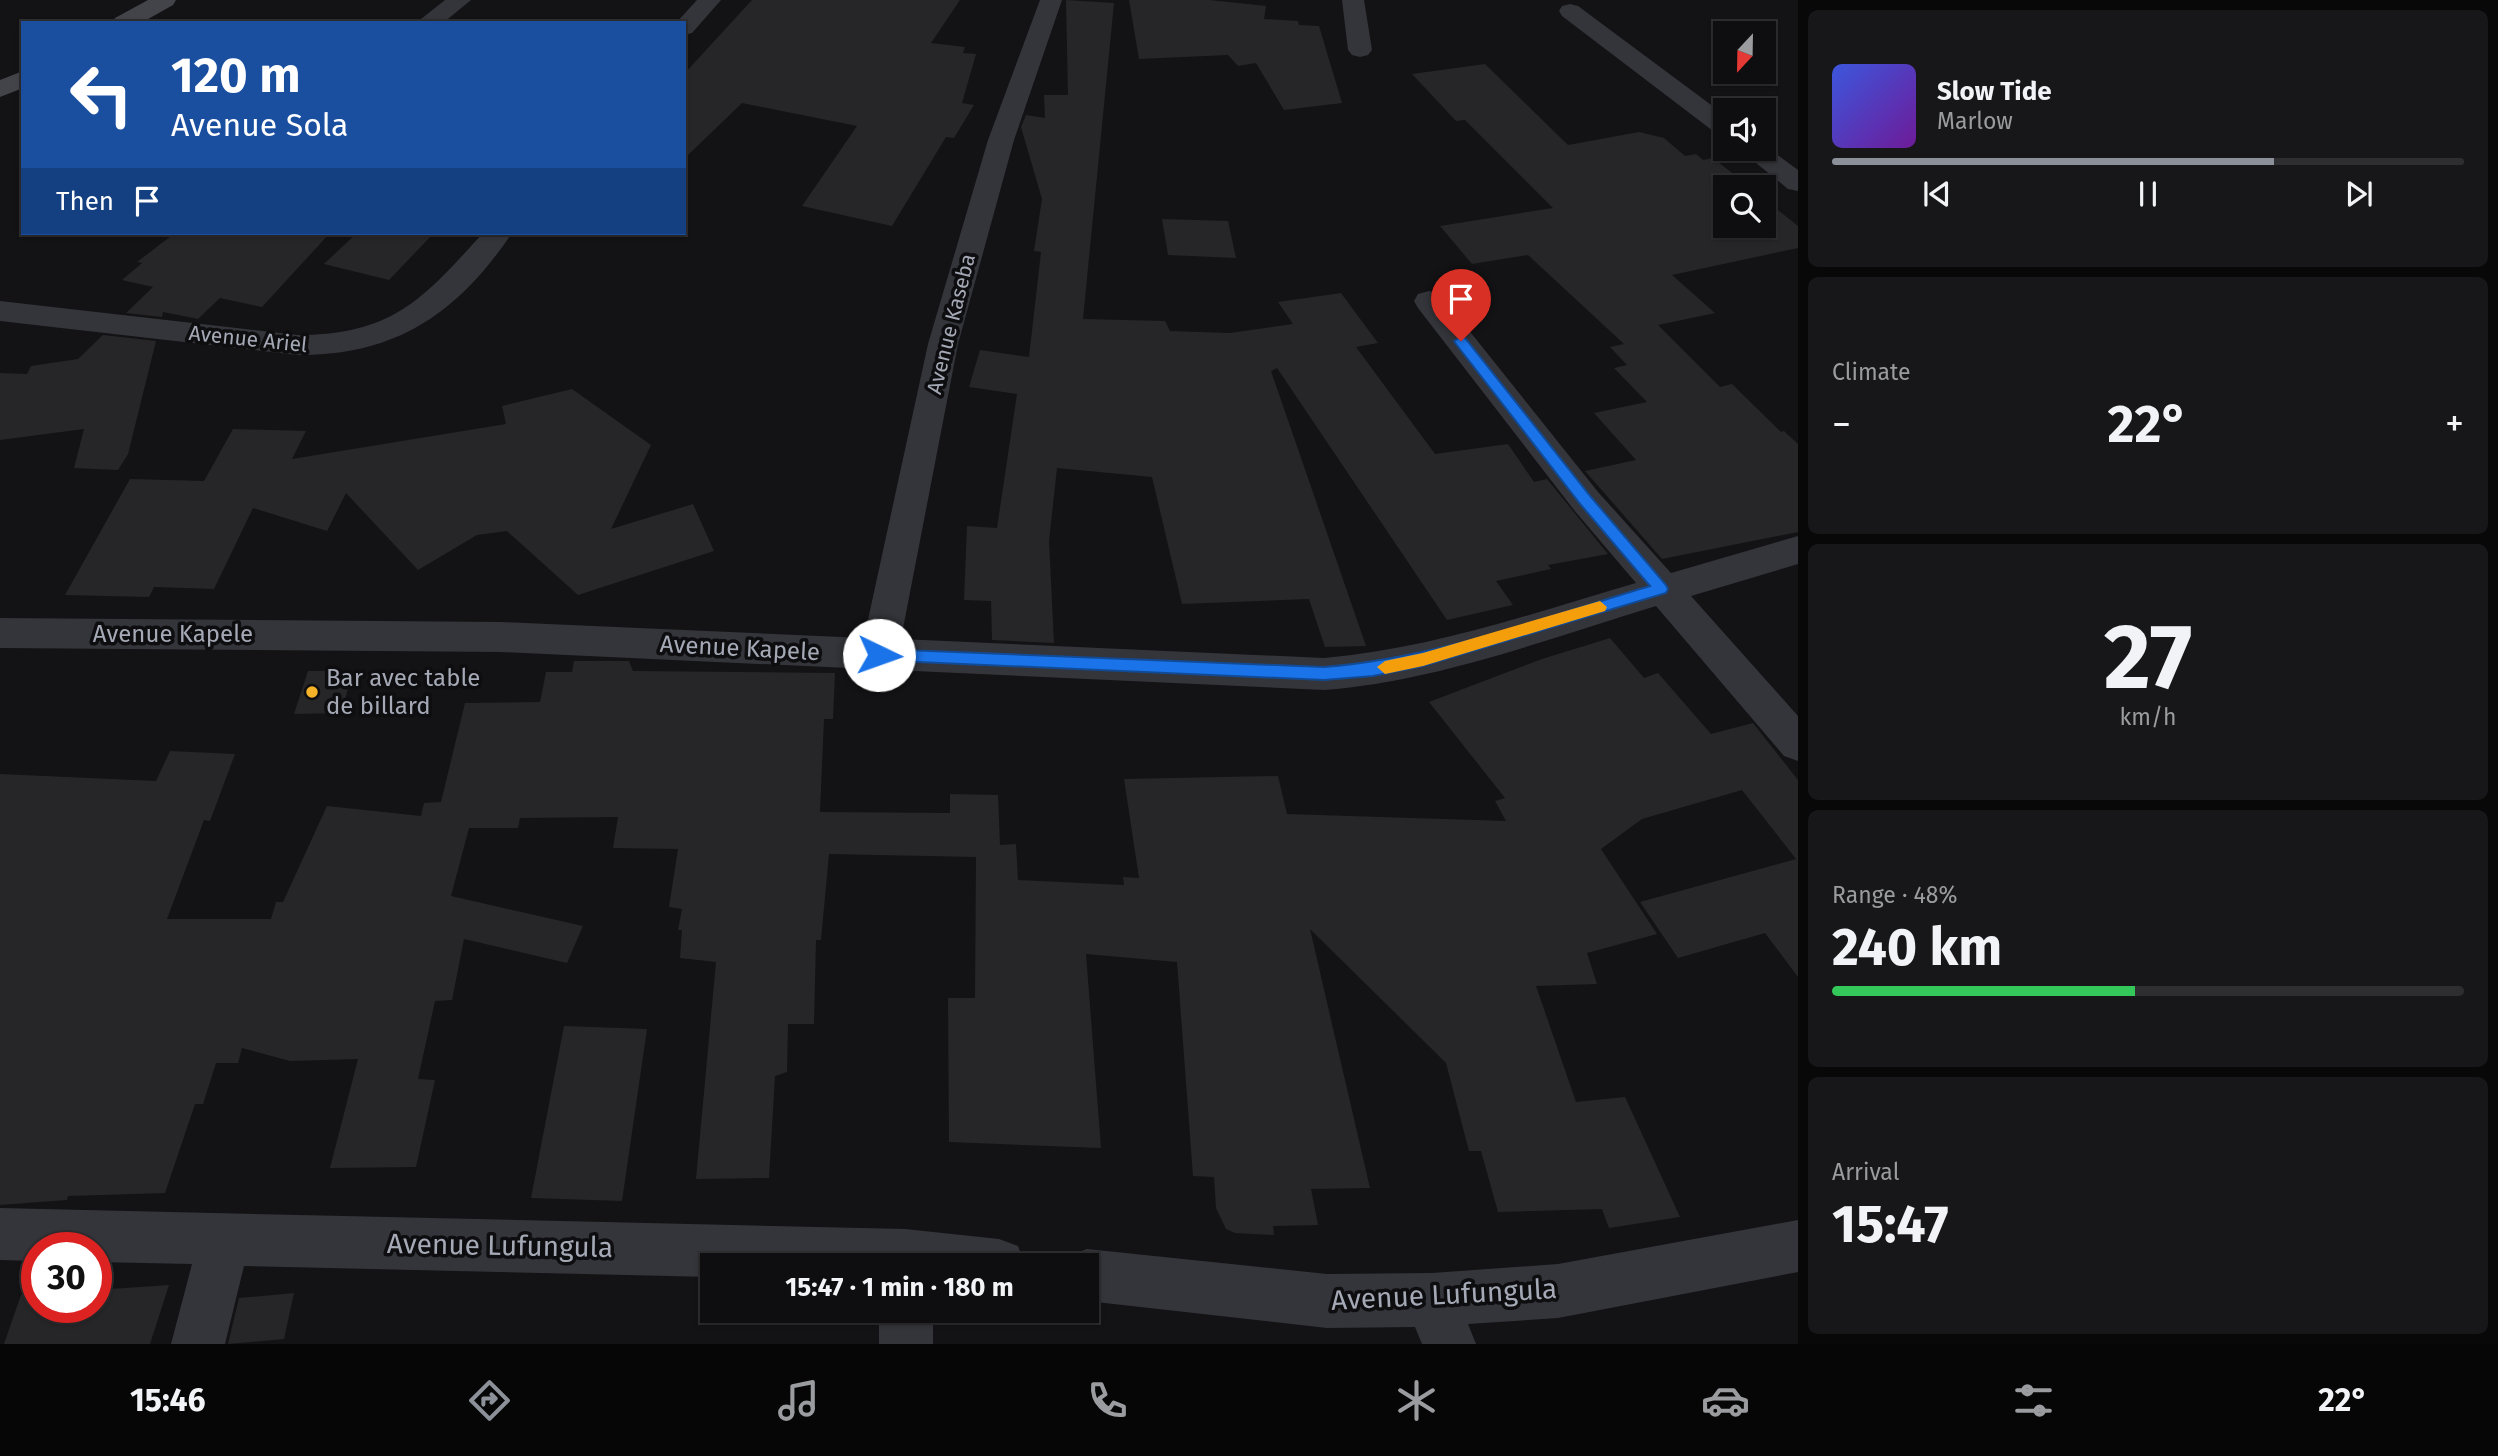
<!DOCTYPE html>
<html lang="en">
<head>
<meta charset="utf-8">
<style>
	body { margin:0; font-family:"Fira Sans",sans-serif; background:#171719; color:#f1f3f6; height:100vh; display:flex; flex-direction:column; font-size:26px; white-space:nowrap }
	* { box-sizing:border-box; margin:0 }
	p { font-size:23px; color:#9b9c9f }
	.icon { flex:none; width:38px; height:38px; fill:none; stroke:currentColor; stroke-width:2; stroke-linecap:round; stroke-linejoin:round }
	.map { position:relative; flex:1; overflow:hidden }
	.drawer { display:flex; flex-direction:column; gap:10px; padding:10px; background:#080809; width:700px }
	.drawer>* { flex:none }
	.hud { position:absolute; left:21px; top:21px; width:665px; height:214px; border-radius:0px; box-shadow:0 2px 5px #0004,0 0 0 2px #2e2e30; background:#1a4fa0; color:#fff; overflow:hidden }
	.needle { width:46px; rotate:202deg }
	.tools { position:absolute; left:1713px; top:21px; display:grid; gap:14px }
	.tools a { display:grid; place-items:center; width:63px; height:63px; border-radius:0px; background:#0e0e10; box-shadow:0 2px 5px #0004,0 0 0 2px #2e2e30; font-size:35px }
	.speed { position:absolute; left:21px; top:1232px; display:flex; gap:14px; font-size:35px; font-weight:700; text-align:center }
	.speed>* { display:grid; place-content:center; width:91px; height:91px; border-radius:50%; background:#0e0e10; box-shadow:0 2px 5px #0004,0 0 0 2px #2e2e30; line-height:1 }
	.speed .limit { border:10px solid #d22; background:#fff; color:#111 }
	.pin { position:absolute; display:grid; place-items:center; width:60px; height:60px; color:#fff; margin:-72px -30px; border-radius:50% 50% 50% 0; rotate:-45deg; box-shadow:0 0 7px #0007 }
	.pin .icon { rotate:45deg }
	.me { position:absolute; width:77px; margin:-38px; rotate:93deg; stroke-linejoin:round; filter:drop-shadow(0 0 5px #0008) }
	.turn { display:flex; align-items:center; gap:24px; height:147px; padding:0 35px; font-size:32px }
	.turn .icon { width:91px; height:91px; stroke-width:2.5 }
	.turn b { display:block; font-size:49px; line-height:60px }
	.then { display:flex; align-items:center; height:66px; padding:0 35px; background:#0003; gap:14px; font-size:26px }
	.big { font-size:52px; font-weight:700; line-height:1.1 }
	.drawer .tile { flex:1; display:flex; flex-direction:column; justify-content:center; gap:10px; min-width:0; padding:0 24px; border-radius:10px; background:#171719 }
	.drawer .dial { align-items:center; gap:0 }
	.dial b { font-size:91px; line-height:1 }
	.song { display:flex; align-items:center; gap:21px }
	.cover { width:84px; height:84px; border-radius:10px; background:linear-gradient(135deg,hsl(230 70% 55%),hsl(280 70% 35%)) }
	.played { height:7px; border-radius:4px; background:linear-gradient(90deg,#8c9099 70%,#2e2e30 70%) }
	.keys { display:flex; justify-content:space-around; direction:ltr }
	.heat { display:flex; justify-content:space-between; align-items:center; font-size:38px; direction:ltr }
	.charge { height:10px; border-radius:5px; background:linear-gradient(90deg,#34c759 48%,#2e2e30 0) }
	.trip { position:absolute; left:700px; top:1253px; width:399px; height:70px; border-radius:0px; background:#0e0e10; box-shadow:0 2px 5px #0004,0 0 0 2px #2e2e30; font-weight:700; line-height:70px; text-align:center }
	.tab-bar { display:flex; height:112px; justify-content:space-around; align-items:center; background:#060606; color:#9b9c9f }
	.tab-bar .icon { width:49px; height:49px }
	.tab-bar .current { color:#8c9099 }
	.tab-bar b { font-size:32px; color:#f1f3f6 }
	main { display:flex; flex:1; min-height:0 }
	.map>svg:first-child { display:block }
	.building { fill:#262629 }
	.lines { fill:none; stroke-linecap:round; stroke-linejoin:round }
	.street { fill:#34353a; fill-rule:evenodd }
	.secondary { fill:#42444a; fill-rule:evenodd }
	.route { fill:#1a73e8; stroke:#114b97; stroke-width:2 }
	.slow { fill:#f59e0b }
	.poi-dot { fill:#f6b329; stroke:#0e0e10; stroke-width:2.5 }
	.labels { text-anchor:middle; stroke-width:7; stroke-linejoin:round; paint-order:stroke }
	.far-street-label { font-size:21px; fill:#a4a9b5; stroke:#0e0e10 }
	.street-label { font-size:24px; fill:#a4a9b5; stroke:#0e0e10 }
	.poi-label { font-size:24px; fill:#a4a9b5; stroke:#0e0e10; text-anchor:start }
	.near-street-label { font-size:28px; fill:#a4a9b5; stroke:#0e0e10 }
</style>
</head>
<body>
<main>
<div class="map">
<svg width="1798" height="1344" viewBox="0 0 1798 1344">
	<rect width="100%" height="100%" fill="#131315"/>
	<g class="building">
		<path d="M752,0H960L931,43L965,47L963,53L976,54L962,103L974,105L954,138L946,137L892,226L802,206L857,126L742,103L684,159V74Z"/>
		<path d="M1066,0L1114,3L1083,319L1165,321L1170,331L1230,333L1293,324L1278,302L1341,293L1378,343L1356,347L1435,454L1508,444L1534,482L1547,479L1608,554L1548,565L1551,569L1496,581L1513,605L1447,620L1277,368L1271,371L1366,646L1325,647L1309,599L1182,604L1152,477L1057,468L1049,541L1054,643L992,640L991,601L964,600L967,526L997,528L1017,394L969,387L980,350L1029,357L1041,252L1034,251L1042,199L1021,127L1026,115L1045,118L1044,95H1068Z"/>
		<path d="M1129,0H1209L1266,6L1264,19L1298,21L1299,25L1319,26L1342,103L1284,110L1256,63L1238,66L1228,55L1139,59Z"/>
		<path d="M1485,64L1568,145L1639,132L1664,138L1685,156L1696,154L1703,160L1713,158L1750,187H1726V226H1764V199L1798,226V248L1672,275L1715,313L1658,325L1720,387L1732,384L1781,432L1784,431L1798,444V532L1662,559L1585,471L1636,460L1594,413L1647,402L1614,368L1627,365L1610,347L1624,344L1528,255L1472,264L1440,226L1553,208L1465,120L1456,121L1412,74Z"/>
		<path d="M1162,219L1228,221L1236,258L1168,255Z"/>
		<path d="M175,233H330L262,307L220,298L198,319L163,312L162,317L126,313L153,287L122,280L142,263L137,262Z"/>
		<path d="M357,233H434L389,280L324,264Z"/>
		<path d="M103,335L156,341L128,454L118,470L74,468L84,429L0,440V373L27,374L31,366L78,359Z"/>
		<path d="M572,389L651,445L611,529L693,504L714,551L578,595L507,531L477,535L418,570L346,493L327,531L253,508L214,589L154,587L149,597L65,595L130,479L204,481L233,429L306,431L292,459L506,424L502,406Z"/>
		<path d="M1610,638L1644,678L1658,673L1711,734L1753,723L1798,780V977L1765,933L1678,958L1640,902L1796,859L1742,790L1642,819L1601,849L1657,934L1587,953L1597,984L1536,986L1576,1102L1625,1097L1680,1217L1609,1228L1602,1209L1498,1212L1481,1151H1469L1446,1063L1310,929L1370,1188L1311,1189L1318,1225L1273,1226L1274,1235L1235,1233L1226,1229L1216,1208L1214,1177L1193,1176L1177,962L1086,954L1101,1148L949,1142L948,998H975L976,857L829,854L821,940H816L814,1024H788L787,1072L775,1076L769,1178L696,1179L716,962L680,958L682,930H678L682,909L669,907L678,849L613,848L618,817L520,818L518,828H469L451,896L583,926L567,963L464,939L452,1000L435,1001L418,1079L435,1080L416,1167L330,1168L358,1059L290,1061L242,1048L238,1063H216L203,1104H195L165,1193L68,1196L67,1200L0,1205V774L156,781L170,751L235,754L210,821L204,820L167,919H271L276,902H283L327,806L421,816L424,803L441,802L465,703L540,702L546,672H572L574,661H629L633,671L835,673L833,719H824L820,812L950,813V794L998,795L1000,845L1016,844L1018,880L1124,885L1123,877L1139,878L1124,779L1278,776L1287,814L1506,821L1495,801L1505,798L1429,702L1542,659Z"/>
		<path d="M308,671H352L342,713L294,714Z"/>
		<path d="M564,1026L647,1029L622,1201L531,1198Z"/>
		<path d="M169,1285L150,1344H4L21,1295L37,1294V1307H96V1290Z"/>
		<path d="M294,1293L284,1339L228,1344L239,1298Z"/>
	</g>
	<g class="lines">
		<g class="street">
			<path d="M445,0H471L443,23H416Z"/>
			<path d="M697,0H721L692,33L684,35V23H676Z"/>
			<path d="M1040,0H1062L1014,140L958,344L901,639L1324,658C1431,649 1533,613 1636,583L1574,510L1418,308L1414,301L1418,294L1429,291L1440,294L1598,492L1671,573L1798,536V564L1691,596L1798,716V761L1784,756L1656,606C1547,639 1438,681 1324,690L501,652L0,648V618L501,622L864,638L928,344L988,140Z"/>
			<path d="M1342,0H1364L1372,50L1368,55L1360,57L1352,55L1348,50Z"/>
			<path d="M1570,4L1578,6L1726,116V137L1717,134L1562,16L1559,11L1562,6Z"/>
			<path d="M1764,145L1798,170V191L1788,189L1739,149H1764Z"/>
			<path d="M483,233H512C458,313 396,356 297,355L0,321V301L297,335C393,335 423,299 483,233Z"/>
			<path d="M0,1208L905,1229L999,1239L1018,1246L1025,1265H712V1277L244,1266L225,1344H171L192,1264L96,1262V1248H37V1261L0,1260Z"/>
			<path d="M1798,1220V1272L1558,1318L1468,1324L1476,1344H1422L1415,1327L1327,1328L1087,1301V1265H1065L1068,1256L1087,1249L1327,1274L1432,1273L1558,1264Z"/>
			<rect x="879" y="1311" width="54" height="33"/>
		</g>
		<g class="secondary">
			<path d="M148,0H176L173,5L141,23H112L115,18Z"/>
			<path d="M23,71V88L0,97V80Z"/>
		</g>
	</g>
	<path class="route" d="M1461,337L1465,338L1591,497L1666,585L1668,589L1666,593L1423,666L1373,676L1324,680L873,660L871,655L873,650L879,649L1324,667C1436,658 1543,618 1650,586L1581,505L1456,344L1454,341Z"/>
	<path class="slow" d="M1600,601L1607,607L1605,611L1423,666L1385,674L1377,667L1385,661L1423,653Z"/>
	<circle class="poi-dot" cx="312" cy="692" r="7"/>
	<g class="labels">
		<g class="far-street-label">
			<text transform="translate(951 324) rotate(-76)" y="7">Avenue Kaseba</text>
			<text transform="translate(248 339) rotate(6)" y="7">Avenue Ariel</text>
		</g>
		<g class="street-label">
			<text x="173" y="642">Avenue Kapele</text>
			<text transform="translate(740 648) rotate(3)" y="8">Avenue Kapele</text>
		</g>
		<g class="poi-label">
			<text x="326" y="686">Bar avec table<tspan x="326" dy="28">de billard</tspan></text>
		</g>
		<g class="near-street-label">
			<text transform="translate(500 1245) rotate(1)" y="10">Avenue Lufungula</text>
			<text transform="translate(1444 1294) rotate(-3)" y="10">Avenue Lufungula</text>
		</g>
	</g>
</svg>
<div class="tools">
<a><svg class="needle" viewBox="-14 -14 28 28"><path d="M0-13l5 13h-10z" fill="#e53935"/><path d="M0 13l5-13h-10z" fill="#9b9c9f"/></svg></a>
<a><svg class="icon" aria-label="sound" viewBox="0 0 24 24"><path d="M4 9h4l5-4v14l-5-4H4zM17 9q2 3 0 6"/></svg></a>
<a><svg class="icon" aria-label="search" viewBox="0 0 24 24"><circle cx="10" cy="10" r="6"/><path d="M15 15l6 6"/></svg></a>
</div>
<div class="speed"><div class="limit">30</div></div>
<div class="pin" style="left:1461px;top:341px;background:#d93025"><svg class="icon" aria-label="arrive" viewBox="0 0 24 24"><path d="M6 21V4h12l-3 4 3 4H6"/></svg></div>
<svg class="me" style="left:879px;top:655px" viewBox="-20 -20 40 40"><circle r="19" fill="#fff"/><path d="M0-13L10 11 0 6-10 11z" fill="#1a73e8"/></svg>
<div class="trip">15:47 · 1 min · 180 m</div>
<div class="hud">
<div class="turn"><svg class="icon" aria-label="left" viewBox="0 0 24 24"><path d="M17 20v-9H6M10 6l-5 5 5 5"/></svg><div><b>120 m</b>Avenue Sola</div></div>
<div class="then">Then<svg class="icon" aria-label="arrive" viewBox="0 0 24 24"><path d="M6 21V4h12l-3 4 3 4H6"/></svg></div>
</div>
</div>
<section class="drawer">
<div class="tile">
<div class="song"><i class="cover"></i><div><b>Slow Tide</b><p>Marlow</p></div></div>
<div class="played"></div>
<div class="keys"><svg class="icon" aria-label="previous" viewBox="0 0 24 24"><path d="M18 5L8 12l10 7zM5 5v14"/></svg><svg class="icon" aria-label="pause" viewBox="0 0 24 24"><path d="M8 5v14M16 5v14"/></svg><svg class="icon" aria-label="next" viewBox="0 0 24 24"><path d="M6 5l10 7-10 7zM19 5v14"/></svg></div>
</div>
<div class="tile"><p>Climate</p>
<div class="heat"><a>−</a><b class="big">22°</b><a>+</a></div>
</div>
<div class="tile dial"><b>27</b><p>km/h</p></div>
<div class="tile"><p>Range · 48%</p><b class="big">240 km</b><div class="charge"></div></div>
<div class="tile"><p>Arrival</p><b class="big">15:47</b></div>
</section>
</main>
<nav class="tab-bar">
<b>15:46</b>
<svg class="icon current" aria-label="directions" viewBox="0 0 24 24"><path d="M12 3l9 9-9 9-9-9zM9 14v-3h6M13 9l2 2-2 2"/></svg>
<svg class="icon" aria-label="music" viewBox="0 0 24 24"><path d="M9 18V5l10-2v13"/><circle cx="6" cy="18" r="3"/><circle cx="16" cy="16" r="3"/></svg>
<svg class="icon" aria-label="phone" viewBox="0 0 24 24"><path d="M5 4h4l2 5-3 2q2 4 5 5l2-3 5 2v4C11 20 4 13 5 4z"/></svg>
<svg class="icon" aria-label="climate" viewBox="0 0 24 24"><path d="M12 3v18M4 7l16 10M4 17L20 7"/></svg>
<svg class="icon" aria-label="car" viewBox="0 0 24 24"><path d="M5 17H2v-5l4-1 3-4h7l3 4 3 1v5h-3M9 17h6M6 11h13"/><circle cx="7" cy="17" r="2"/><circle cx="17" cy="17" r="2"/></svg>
<svg class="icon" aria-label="filters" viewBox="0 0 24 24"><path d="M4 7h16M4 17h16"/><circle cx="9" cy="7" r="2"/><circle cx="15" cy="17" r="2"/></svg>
<b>22°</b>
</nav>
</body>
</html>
